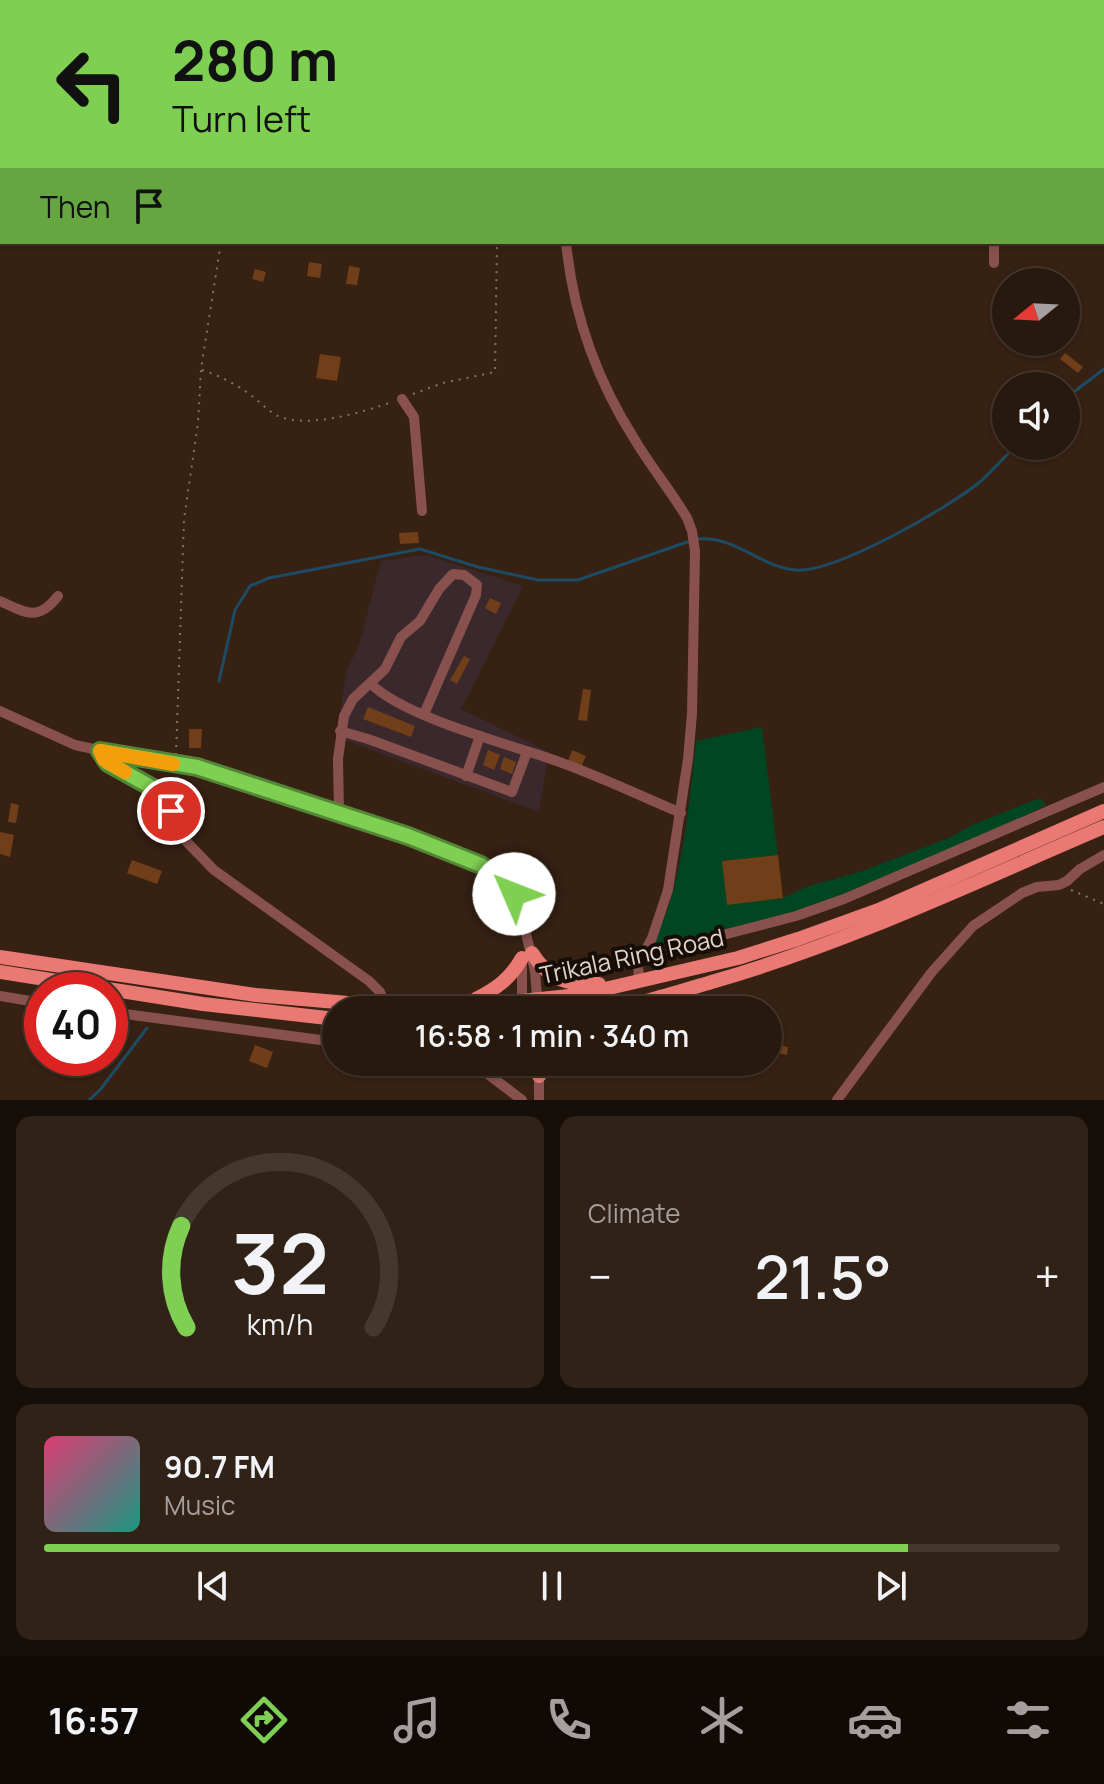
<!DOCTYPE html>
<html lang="en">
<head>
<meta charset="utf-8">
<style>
	body { margin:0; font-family:Manrope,sans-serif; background:#302217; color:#f1f3f6; height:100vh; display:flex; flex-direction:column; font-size:30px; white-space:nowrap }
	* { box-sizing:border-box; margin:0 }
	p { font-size:26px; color:#a5a09e }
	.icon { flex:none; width:44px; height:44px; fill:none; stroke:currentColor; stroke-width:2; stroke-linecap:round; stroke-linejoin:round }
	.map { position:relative; height:1100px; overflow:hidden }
	.side { display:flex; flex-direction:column; gap:16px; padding:16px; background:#160e08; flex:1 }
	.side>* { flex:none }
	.guide { position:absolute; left:0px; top:0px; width:1104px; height:244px; box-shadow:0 2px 6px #0004,0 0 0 2px #44382e; background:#7fd052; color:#111; overflow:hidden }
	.needle { width:52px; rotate:252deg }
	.buttons { position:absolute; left:992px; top:268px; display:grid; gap:16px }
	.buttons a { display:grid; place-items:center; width:88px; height:88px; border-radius:50%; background:#28190e; box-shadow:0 2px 6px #0004,0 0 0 2px #44382e; font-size:40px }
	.speed { position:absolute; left:24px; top:972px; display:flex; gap:16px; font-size:40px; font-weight:700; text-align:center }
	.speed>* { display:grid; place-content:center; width:104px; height:104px; border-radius:50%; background:#28190e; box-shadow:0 2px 6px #0004,0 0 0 2px #44382e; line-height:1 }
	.speed .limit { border:12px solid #d22; background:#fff; color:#111 }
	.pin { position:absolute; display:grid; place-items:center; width:68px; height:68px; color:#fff; margin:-34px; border:4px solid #fff; border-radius:50%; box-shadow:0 2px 8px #0007 }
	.me { position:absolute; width:88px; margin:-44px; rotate:314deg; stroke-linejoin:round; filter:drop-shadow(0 0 6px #0008) }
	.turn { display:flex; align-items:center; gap:28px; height:168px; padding:0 40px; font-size:36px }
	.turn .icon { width:104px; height:104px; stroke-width:2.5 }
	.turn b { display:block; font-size:56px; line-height:68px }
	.then { display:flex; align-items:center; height:76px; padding:0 40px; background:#0003; gap:16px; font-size:30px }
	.big { font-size:60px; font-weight:600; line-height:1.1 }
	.side .card { flex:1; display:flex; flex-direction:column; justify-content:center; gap:12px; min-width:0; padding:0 28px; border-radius:16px; background:#302217 }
	.side .dial { align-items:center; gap:0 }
	.dial svg { height:208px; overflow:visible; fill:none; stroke:#44382e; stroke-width:7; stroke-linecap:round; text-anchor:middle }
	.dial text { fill:#f1f3f6; stroke:none }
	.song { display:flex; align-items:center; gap:24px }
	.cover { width:96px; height:96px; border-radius:12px; background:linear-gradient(135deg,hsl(340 70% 55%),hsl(170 70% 35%)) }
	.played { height:8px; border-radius:4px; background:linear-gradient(90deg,#7fd052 85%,#44382e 85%) }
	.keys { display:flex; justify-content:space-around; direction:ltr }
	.heat { display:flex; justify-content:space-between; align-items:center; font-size:44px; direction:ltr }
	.side .tiles { flex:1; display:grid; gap:16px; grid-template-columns:1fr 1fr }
	.card:last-child { grid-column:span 2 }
	.trip { position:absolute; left:322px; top:996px; width:460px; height:80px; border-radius:40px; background:#28190e; box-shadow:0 2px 6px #0004,0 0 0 2px #44382e; font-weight:600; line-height:80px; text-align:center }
	.tabs { display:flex; height:128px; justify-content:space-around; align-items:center; background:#100a06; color:#a5a09e }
	.tabs .icon { width:56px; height:56px }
	.tabs .current { color:#7fd052 }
	.tabs b { font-size:36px; color:#f1f3f6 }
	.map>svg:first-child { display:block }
	.industrial { fill:#3b282d }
	.green { fill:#004622 }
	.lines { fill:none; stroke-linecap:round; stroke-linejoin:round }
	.stream { stroke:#1d4b63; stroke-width:3 }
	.building { fill:#703f19 }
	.path { stroke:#857367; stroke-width:2; stroke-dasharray:2 6; stroke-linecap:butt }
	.minor { stroke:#89514e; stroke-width:10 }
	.major { stroke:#ea7873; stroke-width:14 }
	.route-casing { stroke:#538735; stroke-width:20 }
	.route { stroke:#7fd052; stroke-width:14 }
	.slow { stroke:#f59e0b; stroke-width:14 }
	.labels { text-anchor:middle; stroke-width:8; stroke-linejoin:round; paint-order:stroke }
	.street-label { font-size:24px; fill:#e1d3ca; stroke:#160d07 }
</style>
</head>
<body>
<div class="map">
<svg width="1104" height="1100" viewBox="0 0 1104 1100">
	<rect width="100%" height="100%" fill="#362113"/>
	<path class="industrial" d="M426,555L523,586L461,709L549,752L539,812L336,737L347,670L359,645L381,561Z"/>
	<path class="green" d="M762,727L778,855L723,861L728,904L783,898L806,887L862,871L949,838L972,825L1040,798L1046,805L985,836L809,909L655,947L654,943C684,881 688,809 696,741Z"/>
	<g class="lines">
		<g class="stream">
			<path d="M1066,398L1104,369"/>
			<path d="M697,539C737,536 758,566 795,570C834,574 950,507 981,481C993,470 1004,457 1016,446"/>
			<path d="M219,681L235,610L250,586L269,578L420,549L478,567L538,580H578L690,541"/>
			<path d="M89,1100L100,1090L147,1028"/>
		</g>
	</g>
	<g class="building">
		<path d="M309,262L322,264L320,278L307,276Z"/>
		<path d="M349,266L360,268L357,285L346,284Z"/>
		<path d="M255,269L266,272L263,282L252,279Z"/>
		<path d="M1065,353L1083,367L1078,373L1060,359Z"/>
		<path d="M320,354L341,357L337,381L316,378Z"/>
		<path d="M418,532L419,543L400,544L399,533Z"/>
		<path d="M490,598L501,603L496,614L485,608Z"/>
		<path d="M464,656L470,659L457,684L450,680Z"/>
		<path d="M583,689L591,690L587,721L578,720Z"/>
		<path d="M368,707L415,726L411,737L363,719Z"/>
		<path d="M189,729H202L201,748H189Z"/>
		<path d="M488,750L500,755L494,770L483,765Z"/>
		<path d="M572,750L586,756L581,767L568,761Z"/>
		<path d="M504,757L516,762L512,774L500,769Z"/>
		<path d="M11,803L19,805L16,823L8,822Z"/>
		<path d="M0,832L14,835L10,857L0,854Z"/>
		<path d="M778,855L783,898L727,905L722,861Z"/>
		<path d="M132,860L162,871L157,884L127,873Z"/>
		<path d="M768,1042L788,1047L787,1055L768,1051Z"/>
		<path d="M255,1045L273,1052L267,1068L249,1061Z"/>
	</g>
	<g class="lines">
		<g class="path">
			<path d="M202,370C220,376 236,384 252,396C260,402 267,410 276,415C305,430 363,412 392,402"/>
			<path d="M413,394L443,383L495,372L497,242"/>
			<path d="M176,755L184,519L198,423L201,369L221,242"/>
			<path d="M1071,890L1104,904"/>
		</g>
		<g class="minor">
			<path d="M269,0L272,2"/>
			<path d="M308,2L311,0"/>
			<path d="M627,2L628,0"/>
			<path d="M1102,63L1104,60"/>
			<path d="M566,242C573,314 596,379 635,440C651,467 671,491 687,518L692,531L695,551L692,714L688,759L668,890L652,938L638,964L639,982"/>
			<path d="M994,263V242"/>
			<path d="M402,399L414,417L422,511"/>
			<path d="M0,601C26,613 38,622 58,596"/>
			<path d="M371,684C404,716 500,742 545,757C591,772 636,794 681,813"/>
			<path d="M0,711L75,745L131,757L197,767L408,836L481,865L506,883L519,905L535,971L538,1010"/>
			<path d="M340,731L368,739L512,792L527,752"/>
			<path d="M100,751L108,763L139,779L162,796L182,837L214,870L369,981L380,992L385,1005"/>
			<path d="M466,776L480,736"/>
			<path d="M339,814L338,759L344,716L353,699L385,669L401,637L420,621L439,589L453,574L464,575L477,585L476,595L424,714"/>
			<path d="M646,949L661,951L796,916L844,899L1104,787"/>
			<path d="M522,958V1010"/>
			<path d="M0,996L42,1003"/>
			<path d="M110,1012L336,1042"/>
			<path d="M472,1062L522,1100"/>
			<path d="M539,1070V1100"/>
			<path d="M837,1100L931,973L973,926L1022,893L1037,887L1059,885L1067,881L1080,869L1104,855"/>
		</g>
		<g class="major">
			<path d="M532,953C549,980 567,985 599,984"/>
			<path d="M0,957L256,995L348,1003L385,1005L521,1001L579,995L738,958L798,939L881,909L1104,811"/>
			<path d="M0,972L203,1004L336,1019"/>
			<path d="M476,999C497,988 510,979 522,958"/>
			<path d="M603,1010C641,1004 678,992 715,981C850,942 975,882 1104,827"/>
			<path d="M526,1062L529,1066"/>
			<path d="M539,1076L547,1062"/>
		</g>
	</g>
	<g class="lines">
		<defs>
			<path id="route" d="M171,811L153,788L108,763L100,751L197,767L408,836L481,865L506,883L514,894"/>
		</defs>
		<use href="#route" class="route-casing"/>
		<use href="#route" class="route"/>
		<path class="slow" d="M125,772L104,760L100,751L173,764"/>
	</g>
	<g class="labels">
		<g class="street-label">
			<text transform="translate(632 957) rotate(-12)" y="8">Trikala Ring Road</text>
		</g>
	</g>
</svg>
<div class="buttons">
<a><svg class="needle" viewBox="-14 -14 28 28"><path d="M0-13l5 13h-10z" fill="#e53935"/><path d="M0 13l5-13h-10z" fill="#a5a09e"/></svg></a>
<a><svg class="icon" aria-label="sound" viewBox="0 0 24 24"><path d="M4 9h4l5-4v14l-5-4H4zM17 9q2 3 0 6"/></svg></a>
</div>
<div class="speed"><div class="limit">40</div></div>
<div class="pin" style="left:171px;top:811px;background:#d93025"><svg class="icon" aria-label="arrive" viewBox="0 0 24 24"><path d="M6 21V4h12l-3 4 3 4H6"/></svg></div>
<svg class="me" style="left:514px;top:894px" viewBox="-20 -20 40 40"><circle r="19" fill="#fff"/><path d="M0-13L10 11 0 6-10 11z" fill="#7fd052"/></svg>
<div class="trip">16:58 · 1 min · 340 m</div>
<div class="guide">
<div class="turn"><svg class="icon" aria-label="left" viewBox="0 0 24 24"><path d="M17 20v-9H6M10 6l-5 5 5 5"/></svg><div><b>280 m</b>Turn left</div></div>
<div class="then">Then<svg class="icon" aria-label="arrive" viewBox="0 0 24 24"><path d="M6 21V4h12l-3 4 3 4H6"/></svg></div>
</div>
</div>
<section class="side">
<div class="tiles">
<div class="card dial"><svg viewBox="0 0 100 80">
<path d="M14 69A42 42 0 1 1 86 69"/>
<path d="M14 69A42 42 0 0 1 12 30" stroke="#7fd052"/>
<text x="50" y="56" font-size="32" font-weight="700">32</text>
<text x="50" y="72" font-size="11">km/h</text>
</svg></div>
<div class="card"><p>Climate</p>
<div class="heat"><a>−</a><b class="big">21.5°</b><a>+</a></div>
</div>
<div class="card">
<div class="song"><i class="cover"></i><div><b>90.7 FM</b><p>Music</p></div></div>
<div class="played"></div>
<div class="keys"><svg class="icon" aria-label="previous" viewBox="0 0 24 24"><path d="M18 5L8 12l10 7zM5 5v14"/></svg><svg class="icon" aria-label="pause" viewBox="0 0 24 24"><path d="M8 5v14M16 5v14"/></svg><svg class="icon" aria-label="next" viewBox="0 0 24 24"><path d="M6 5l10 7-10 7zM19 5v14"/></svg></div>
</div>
</div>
</section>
<nav class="tabs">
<b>16:57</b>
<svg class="icon current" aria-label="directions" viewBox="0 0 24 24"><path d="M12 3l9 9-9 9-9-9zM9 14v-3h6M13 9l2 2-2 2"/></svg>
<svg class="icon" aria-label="music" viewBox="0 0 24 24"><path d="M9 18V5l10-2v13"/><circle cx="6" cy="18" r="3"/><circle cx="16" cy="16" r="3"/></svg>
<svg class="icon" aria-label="phone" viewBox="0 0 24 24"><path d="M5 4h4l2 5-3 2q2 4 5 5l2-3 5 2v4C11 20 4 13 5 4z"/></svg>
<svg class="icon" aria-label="climate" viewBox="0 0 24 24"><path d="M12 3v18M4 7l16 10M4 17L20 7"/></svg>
<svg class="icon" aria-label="car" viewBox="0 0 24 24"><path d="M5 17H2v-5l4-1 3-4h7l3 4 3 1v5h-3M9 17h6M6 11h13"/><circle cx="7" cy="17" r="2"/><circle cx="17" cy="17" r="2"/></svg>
<svg class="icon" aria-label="filters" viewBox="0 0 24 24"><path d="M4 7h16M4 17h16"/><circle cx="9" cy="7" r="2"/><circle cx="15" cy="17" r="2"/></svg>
</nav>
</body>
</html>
